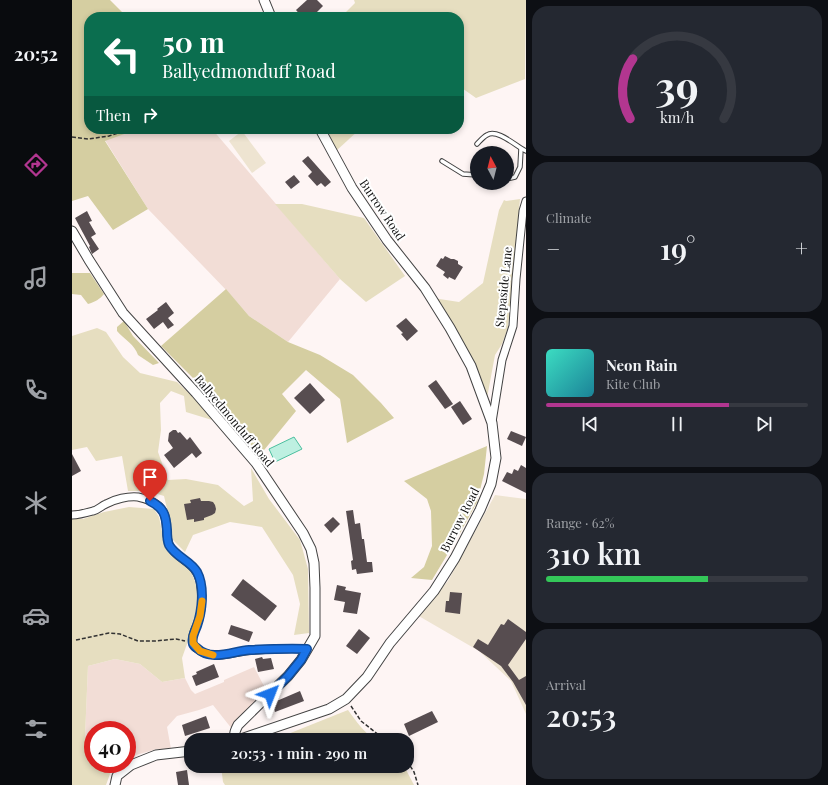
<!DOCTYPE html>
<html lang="en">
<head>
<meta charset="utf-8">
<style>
	body { margin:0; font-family:"Playfair Display",serif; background:#242831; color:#f1f3f6; height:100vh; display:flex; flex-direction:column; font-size:15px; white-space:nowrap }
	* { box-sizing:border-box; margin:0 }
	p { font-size:13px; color:#9ea1a6 }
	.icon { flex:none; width:22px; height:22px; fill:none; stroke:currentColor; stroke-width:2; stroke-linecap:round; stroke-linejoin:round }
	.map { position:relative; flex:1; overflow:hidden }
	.drawer { display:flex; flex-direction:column; gap:6px; padding:6px; background:#0d0f14; width:302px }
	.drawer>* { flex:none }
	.guide { position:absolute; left:12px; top:12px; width:380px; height:122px; border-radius:16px; box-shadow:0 2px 6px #0003; background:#0b6e4f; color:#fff; overflow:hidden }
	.needle { width:26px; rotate:353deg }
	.buttons { position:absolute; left:398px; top:146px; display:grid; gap:8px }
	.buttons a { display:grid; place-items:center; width:44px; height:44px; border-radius:50%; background:#171b24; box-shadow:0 2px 6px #0003; font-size:20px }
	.speed { position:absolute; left:12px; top:721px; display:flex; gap:8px; font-size:20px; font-weight:700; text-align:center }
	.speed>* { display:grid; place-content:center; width:52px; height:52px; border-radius:50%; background:#171b24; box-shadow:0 2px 6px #0003; line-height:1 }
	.speed .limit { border:6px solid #d22; background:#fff; color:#111 }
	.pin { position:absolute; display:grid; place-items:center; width:34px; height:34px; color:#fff; margin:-41px -17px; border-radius:50% 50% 50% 0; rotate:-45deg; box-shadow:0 0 4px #0007 }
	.pin .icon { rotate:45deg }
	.me { position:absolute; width:44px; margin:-22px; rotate:45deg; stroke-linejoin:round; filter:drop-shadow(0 0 3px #0008) }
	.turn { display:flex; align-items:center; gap:14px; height:84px; padding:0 12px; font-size:18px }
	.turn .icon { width:52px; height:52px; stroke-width:2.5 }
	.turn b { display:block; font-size:28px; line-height:34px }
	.then { display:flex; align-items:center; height:38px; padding:0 12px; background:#0003; gap:8px; font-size:15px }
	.big { font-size:30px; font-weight:600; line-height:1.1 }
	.drawer .tile { flex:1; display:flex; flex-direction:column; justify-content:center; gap:6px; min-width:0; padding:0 14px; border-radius:16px; background:#242831 }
	.drawer .dial { align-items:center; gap:0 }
	.dial svg { height:104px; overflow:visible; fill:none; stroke:#363941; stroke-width:7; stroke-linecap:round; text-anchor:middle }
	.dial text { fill:#f1f3f6; stroke:none }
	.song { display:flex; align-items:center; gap:12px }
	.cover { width:48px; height:48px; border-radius:6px; background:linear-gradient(135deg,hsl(170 70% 55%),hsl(190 70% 35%)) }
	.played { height:4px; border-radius:2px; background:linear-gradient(90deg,#b23690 70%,#363941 70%) }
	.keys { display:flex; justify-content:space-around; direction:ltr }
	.heat { display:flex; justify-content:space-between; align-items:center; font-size:22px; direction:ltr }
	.charge { height:6px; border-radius:3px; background:linear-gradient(90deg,#34c759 62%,#363941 0) }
	.trip { position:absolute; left:112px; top:733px; width:230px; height:40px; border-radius:16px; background:#171b24; box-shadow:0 2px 6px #0003; font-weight:600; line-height:40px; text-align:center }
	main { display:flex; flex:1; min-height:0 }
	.dock { display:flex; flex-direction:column; width:72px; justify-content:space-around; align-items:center; background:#090b0e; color:#9ea1a6 }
	.dock .icon { width:28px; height:28px }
	.dock .active { color:#b23690 }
	.dock b { font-size:18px; color:#f1f3f6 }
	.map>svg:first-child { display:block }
	.farmland { fill:#f2ddd6 }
	.green { fill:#e6dec0 }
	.forest { fill:#d5cea1 }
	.pitch { fill:#eee4d1 }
	.water { fill:#bef0e1; stroke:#4cbf9f }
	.building { fill:#574d50 }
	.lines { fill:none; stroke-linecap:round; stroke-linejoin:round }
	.service-casing { stroke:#434343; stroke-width:5.5 }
	.minor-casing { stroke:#434343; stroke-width:9 }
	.tertiary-casing { stroke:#434343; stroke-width:11 }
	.path { stroke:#323232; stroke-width:1.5; stroke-dasharray:4 2; stroke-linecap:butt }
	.service { stroke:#fff; stroke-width:3.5 }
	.minor { stroke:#fff; stroke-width:7 }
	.tertiary { stroke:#fff; stroke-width:9 }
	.route-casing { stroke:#114b97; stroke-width:10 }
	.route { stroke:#1a73e8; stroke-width:7 }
	.slow { stroke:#f59e0b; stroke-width:7 }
	.labels { text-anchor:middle; stroke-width:4; stroke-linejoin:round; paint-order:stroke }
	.street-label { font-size:12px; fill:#101010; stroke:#fff }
</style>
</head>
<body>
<main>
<nav class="dock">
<b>20:52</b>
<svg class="icon active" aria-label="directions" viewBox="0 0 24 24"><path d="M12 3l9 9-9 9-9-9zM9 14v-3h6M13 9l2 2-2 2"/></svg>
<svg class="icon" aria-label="music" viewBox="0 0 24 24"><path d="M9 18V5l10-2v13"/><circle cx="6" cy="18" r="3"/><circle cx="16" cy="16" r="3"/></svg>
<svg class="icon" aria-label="phone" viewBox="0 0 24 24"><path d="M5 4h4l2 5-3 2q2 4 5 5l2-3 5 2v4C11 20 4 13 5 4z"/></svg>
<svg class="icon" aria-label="climate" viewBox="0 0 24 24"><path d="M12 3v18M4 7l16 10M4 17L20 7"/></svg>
<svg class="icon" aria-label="car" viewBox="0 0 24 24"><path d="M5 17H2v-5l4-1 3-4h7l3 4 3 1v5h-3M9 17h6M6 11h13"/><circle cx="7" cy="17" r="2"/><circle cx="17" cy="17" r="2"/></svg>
<svg class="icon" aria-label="filters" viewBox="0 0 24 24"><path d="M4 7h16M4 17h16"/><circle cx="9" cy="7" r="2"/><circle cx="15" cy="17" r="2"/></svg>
</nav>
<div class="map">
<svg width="454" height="785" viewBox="0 0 454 785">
	<rect width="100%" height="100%" fill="#fef5f4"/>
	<g class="farmland">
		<path d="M66,129H140L268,279L216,342L177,316L158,294L76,209L33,140Z"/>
		<path d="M43,659L68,664L90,682L113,678L119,690L123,694L152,682V680L182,667L193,688L160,729L141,705L127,710L105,716L95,727L99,749H85L64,755L55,762V730H21V743L13,737L16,666Z"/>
	</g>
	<g class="green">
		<path d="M282,0H454L453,79L404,98L387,86V17H269L283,3Z"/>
		<path d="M255,129H288L264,151Z"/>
		<path d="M448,199L436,327L430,344L423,355L415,398L361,298L387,302L411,283L427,210L432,200L434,201Z"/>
		<path d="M203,204H230L292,218L333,276L294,302L268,279Z"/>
		<path d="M25,328L34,332L51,357L68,373L105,382L125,401L140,420L114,412L112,396L99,391L88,403L89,430L86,452L96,480L114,479L146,485L172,506L181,501L179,468L197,499L228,540L236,569L237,633L222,635L228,604L221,575L190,527L158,522L121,535L113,552L99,538L97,517L92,496L76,491H56L50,456L24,461L15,447L0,450V336Z"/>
		<path d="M57,507L82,509L87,517L91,536L96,549L118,568L126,590L127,603L126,613L110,658L113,678L90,682L68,664L43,659L16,666L13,737L21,743V764H35L38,774L34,785H0V519H11L32,512Z"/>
		<path d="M276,710C284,721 292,733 304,740H201Z"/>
		<path d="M149,766H332L342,785H153L151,782Z"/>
	</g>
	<g class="forest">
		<path d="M0,0H38L55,17H17V129H66L33,141L76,209L41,230L16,196L0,201Z"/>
		<path d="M0,273H18L32,294C28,299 23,302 16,304L9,295L0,294Z"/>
		<path d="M154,289L177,316L216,342L248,355L281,375L309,403L322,418L275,443L268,399L234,370L210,394L224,411L188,455L159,425L122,379L89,346Z"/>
		<path d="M52,321L61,336L87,363L81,365L66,355C63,345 52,339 45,331V327Z"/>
		<path d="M415,446L412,474L405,502L387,535L360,580L339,578L352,567L360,546L359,511L355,499L332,481Z"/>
	</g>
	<g class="pitch">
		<path d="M170,131L194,163L180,173L157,141Z"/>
		<path d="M423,495L454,499V714L439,681L407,651L345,615L376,581Z"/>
	</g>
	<path class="water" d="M222,437L230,449L203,462L197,449Z"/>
	<g class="building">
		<path d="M235,0H245L251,6L240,17H230L224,10Z"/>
		<path d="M236,156L259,182L253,187L249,183L245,186L236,176L240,172L230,161Z"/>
		<path d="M222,175L228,182L219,189L213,182Z"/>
		<path d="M15,211L20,221L17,222L24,234L19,237L27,249L20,254L17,247L18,246L3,218Z"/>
		<path d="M373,256L379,259H382L386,261V264L391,267L383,280L377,277L376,279L371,275L373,272L364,266L369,258L371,259Z"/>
		<path d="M94,302L102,313L96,318L102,325L96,329L91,322L82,329L74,319L86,310L85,309Z"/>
		<path d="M334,318L346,331L335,341L329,334L331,333L324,326Z"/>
		<path d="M364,380L381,404L373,409L356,386Z"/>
		<path d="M238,383L253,400L238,414L222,398Z"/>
		<path d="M388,401L400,419L391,425L379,407Z"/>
		<path d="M101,430H104L106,433L108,432L115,440L118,437L130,453L124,458L120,453L102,468L92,455L101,448L96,441L97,433Z"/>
		<path d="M439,431L454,437L450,446L435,439Z"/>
		<path d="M0,454L9,471L0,476Z"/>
		<path d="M449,465L454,468V493L430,481L435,472L440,474L442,469L446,471Z"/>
		<path d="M128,498L129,501H137L141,502L143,505L144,509L143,513L140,515L132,518V520L122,522V519L115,520L112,504L119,503L118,500Z"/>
		<path d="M281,510L283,524L288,523L290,539H292L295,562H300L301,572L285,574L284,569L280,570L279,561L281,560L274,511Z"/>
		<path d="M261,517L268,524L259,533L252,525Z"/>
		<path d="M171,579L205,606L193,621L159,595Z"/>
		<path d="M265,585L274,587L273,590L289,593L285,614L271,612L273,602L262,600Z"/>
		<path d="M378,592L390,593L388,614L373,612L374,601H377Z"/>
		<path d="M436,619L454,632V639L436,665L447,680L454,676V705L441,682L429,666L401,647L406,639L416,645L429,624L432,625Z"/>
		<path d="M159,625L181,632L177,642L156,634Z"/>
		<path d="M287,629L298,638L285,654L274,646Z"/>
		<path d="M190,657L191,659L199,658L202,669L186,672L183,659Z"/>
		<path d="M142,664L147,677L124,686L120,676L125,674L124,672Z"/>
		<path d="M228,691L232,701L203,712L200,703Z"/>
		<path d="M360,711L366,722L337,736L332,724Z"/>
		<path d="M134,716L138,728L113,736L110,725Z"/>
		<path d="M115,770L117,785H106L104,772Z"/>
	</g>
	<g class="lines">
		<defs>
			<g id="service">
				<path d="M405,144C408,141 411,137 415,135C425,128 445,147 454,151"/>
				<path d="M370,161L391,174L405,175"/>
				<path d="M435,179L443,177L448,167L449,149"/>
			</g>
			<g id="minor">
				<path d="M420,422L430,360L441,326L444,279L451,211L454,201"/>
				<path d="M0,515C7,515 14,513 21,511C26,510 29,506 34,504C43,499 56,496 66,497C75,499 85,502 90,510C98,521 91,536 99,548C108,561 124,563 128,581C130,592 131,604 128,615C127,623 118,635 121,644C122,646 125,649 127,650C132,654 139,655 144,655C155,656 164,652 174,651C194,649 216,648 235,649"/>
			</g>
			<g id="tertiary">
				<path d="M192,0L199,17"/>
				<path d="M0,231L17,260L51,313L124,393L184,463L231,533L239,549L242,563L243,588V636L229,660L216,676L166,725C163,731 162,733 163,740"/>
				<path d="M166,740L257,709L274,699L295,677L318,643L362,591L383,558L408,510L419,484L424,458L420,423L399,366L378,328L353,288L315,240L280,188L248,129"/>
				<path d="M43,785L45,776L59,765L84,755L119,751"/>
			</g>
		</defs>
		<use href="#service" class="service-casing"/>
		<use href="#minor" class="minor-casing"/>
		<use href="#tertiary" class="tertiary-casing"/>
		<g class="path">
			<path d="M0,137L16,139L37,136L58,129"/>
			<path d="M4,640L37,633L48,634L66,641H83L104,639L113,641"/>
			<path d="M279,706L289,721L313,740"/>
			<path d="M335,761L342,772L346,785"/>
		</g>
		<use href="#service" class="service"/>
		<use href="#minor" class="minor"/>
		<use href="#tertiary" class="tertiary"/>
	</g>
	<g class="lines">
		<defs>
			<path id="route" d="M78,501C92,508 94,515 95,530C95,535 95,540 97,545C104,557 119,561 125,572C133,587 130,611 125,626C123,631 119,638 121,644C121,645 124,648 125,648C139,662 161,651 177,650C197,649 216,648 235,649L229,660L216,676L198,694"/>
		</defs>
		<use href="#route" class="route-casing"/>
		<use href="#route" class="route"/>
		<path class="slow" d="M130,601L128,616L121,636V643L128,651L141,655"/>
	</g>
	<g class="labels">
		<g class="street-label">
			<text transform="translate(310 210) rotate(56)" y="4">Burrow Road</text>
			<text transform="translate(432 287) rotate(-84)" y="4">Stepaside Lane</text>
			<text transform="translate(162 421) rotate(50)" y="4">Ballyedmonduff Road</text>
			<text transform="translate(388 520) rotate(-63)" y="4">Burrow Road</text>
		</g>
	</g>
</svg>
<div class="buttons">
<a><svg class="needle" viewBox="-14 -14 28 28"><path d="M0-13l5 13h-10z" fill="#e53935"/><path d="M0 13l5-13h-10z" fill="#9ea1a6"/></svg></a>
</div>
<div class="speed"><div class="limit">40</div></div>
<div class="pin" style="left:78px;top:501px;background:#d93025"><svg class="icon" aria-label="arrive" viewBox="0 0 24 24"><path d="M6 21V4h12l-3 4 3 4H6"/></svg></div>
<svg class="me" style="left:198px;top:694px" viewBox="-20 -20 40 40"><path d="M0-17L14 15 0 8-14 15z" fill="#1a73e8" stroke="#fff" stroke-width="4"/></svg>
<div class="trip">20:53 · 1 min · 290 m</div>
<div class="guide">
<div class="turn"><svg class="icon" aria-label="left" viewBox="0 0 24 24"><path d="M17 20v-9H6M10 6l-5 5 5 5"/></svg><div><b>50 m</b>Ballyedmonduff Road</div></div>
<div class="then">Then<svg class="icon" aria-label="right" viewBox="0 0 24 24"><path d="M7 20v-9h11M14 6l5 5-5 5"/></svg></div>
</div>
</div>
<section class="drawer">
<div class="tile dial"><svg viewBox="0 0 100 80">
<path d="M14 69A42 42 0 1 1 86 69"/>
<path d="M14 69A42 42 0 0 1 16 23" stroke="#b23690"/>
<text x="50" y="56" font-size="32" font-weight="700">39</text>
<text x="50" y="72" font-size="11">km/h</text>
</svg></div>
<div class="tile"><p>Climate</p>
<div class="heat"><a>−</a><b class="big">19°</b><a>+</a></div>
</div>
<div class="tile">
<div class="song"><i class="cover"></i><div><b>Neon Rain</b><p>Kite Club</p></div></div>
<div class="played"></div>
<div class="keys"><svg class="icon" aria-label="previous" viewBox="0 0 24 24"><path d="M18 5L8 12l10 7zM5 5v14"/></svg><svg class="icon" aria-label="pause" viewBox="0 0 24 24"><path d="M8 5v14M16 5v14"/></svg><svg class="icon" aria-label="next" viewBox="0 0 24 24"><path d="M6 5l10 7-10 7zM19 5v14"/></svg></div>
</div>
<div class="tile"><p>Range · 62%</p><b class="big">310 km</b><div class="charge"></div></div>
<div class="tile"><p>Arrival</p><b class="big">20:53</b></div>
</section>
</main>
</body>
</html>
